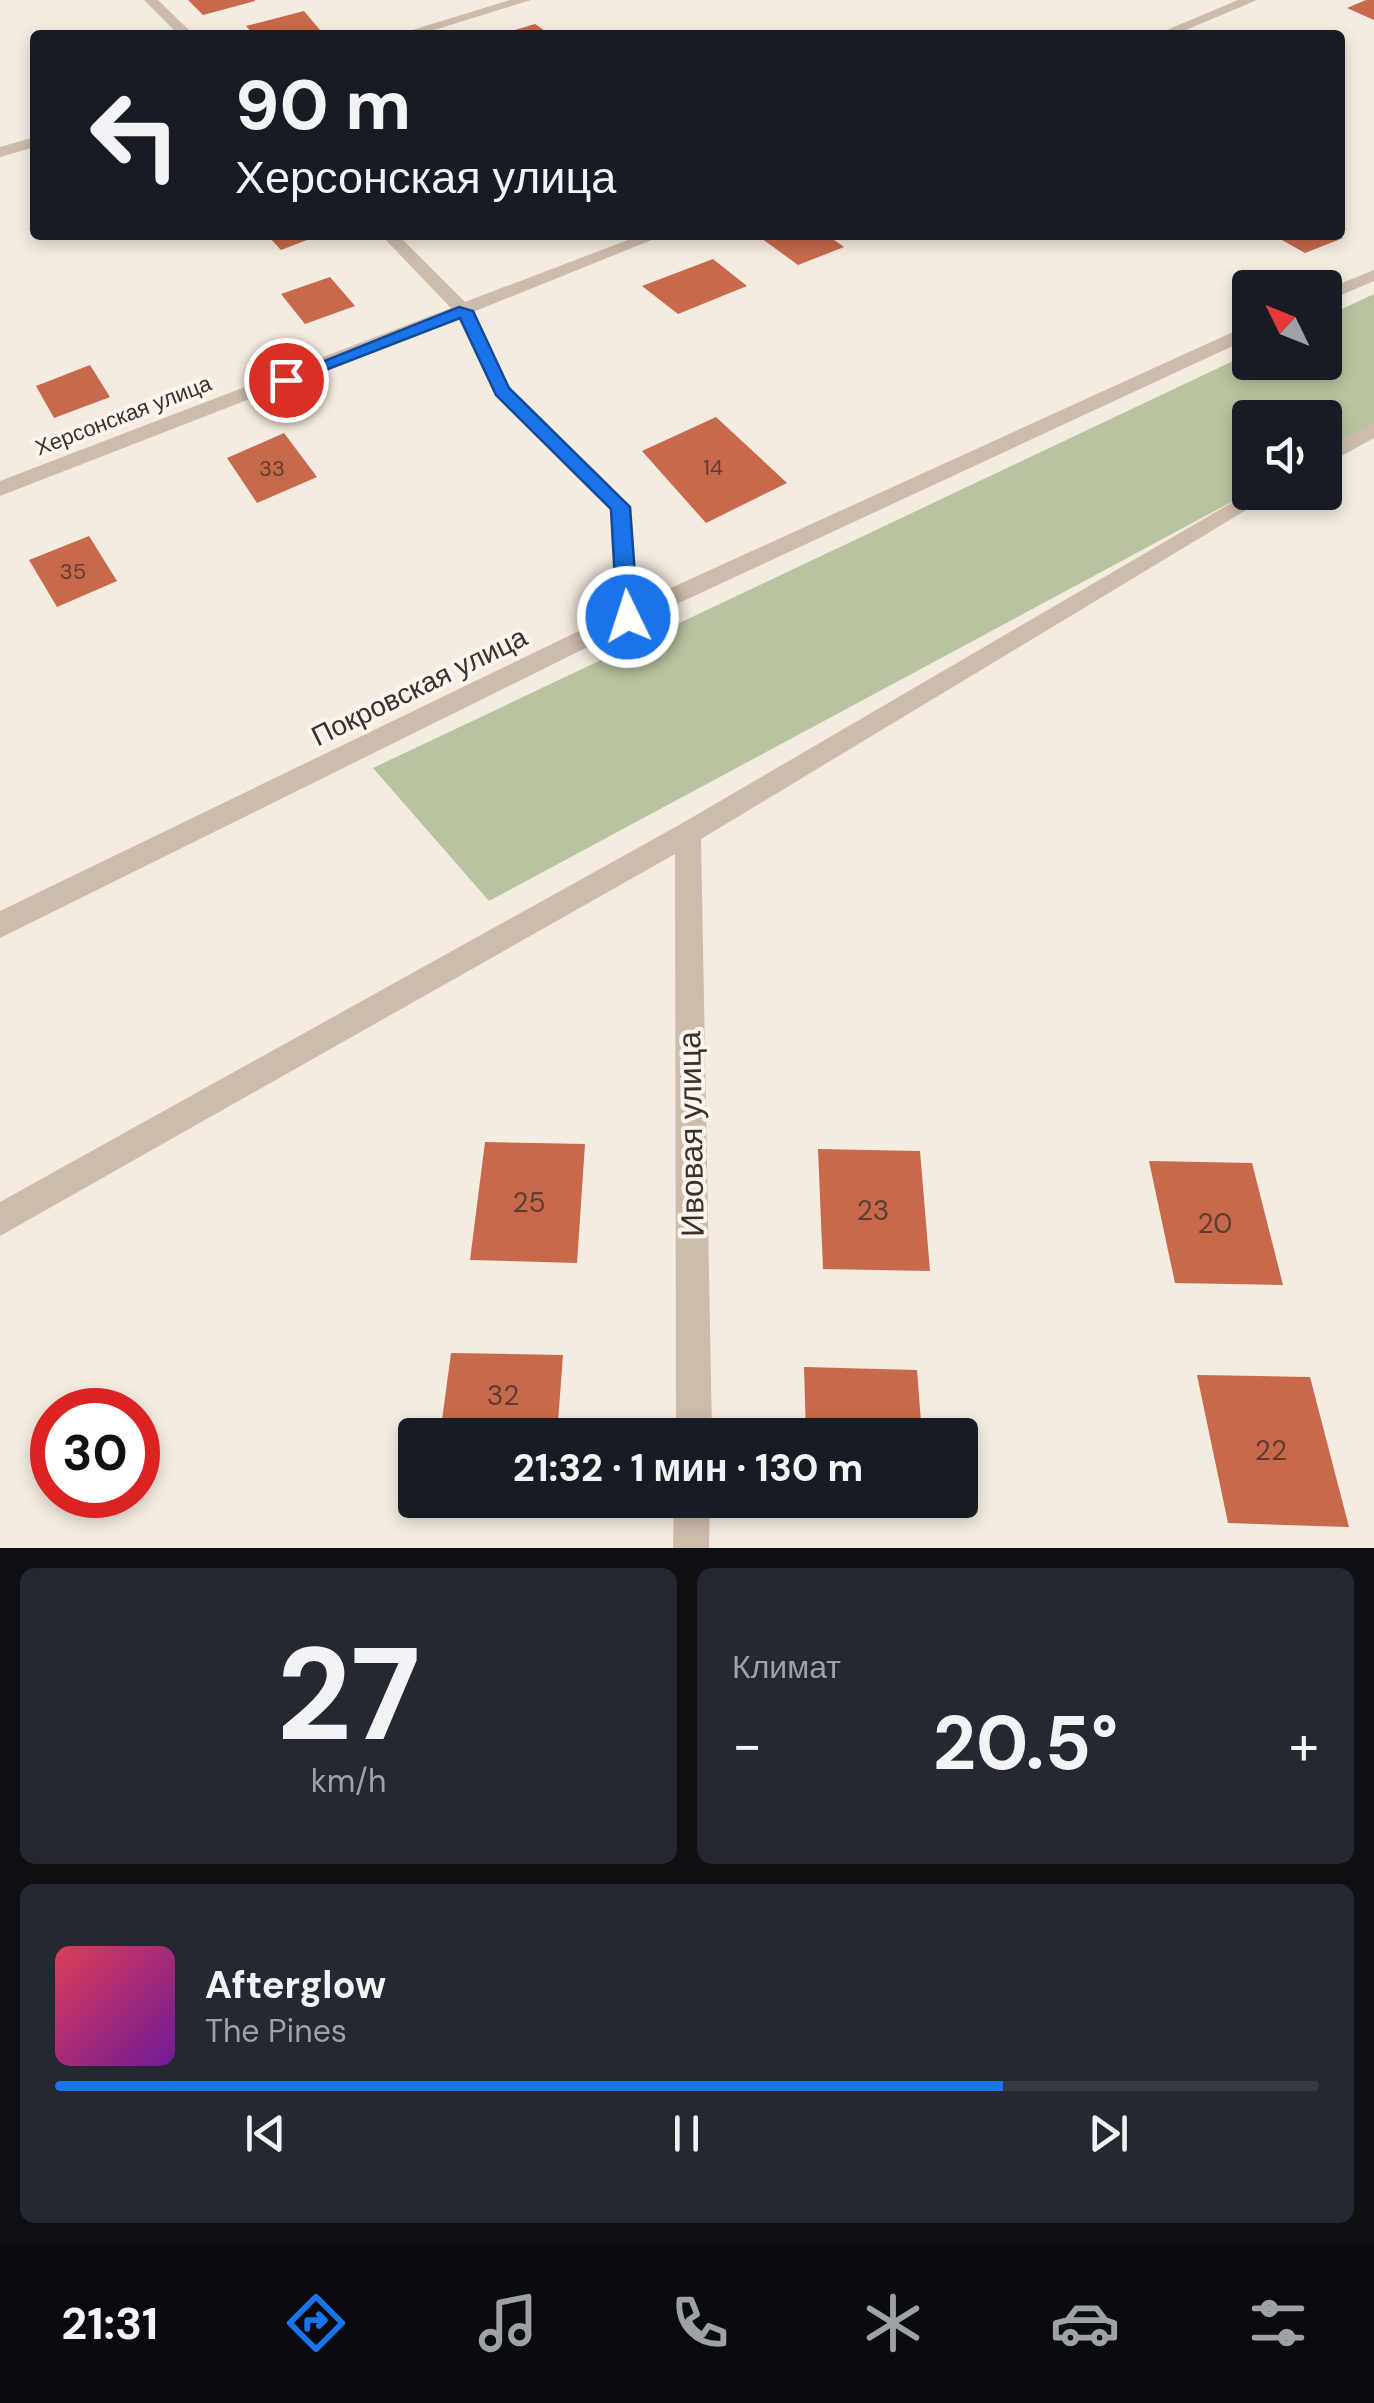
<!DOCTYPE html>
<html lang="ru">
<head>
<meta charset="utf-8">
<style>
	body { margin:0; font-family:"DM Sans",sans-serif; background:#242831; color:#f1f3f6; height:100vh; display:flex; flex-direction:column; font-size:38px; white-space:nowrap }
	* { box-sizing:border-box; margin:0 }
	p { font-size:32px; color:#9ea1a6 }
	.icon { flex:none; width:55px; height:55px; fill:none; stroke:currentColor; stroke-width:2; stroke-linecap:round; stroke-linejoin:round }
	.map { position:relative; height:1548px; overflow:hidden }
	.details { display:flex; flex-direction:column; gap:20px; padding:20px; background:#0d0f14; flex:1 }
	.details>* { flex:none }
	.top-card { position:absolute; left:30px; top:30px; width:1315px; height:210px; border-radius:10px; box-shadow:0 5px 15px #0003; background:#171b24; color:#f1f3f6; overflow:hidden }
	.needle { width:65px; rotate:313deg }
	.controls { position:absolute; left:1232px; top:270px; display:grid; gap:20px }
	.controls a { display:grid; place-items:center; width:110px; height:110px; border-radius:10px; background:#171b24; box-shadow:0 5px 15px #0003; font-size:50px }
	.speed { position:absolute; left:30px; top:1388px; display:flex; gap:20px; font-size:50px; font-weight:700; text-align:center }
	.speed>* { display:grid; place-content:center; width:130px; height:130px; border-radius:50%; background:#171b24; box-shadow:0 5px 15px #0003; line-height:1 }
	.speed .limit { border:15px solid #d22; background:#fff; color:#111 }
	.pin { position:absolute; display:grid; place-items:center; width:85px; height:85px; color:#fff; margin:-42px; border:5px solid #fff; border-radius:50%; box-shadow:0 2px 10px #0007 }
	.me { position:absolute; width:110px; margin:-55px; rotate:356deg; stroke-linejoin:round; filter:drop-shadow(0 0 8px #0008) }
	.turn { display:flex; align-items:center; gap:35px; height:210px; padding:0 40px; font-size:45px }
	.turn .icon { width:130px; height:130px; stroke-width:2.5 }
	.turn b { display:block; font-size:70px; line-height:85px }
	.big { font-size:75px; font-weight:700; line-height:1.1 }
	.details .tile { flex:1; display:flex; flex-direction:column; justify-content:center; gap:15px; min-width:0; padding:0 35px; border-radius:15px; background:#242831 }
	.details .dial { align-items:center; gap:0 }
	.dial b { font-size:130px; line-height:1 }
	.song { display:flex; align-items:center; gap:30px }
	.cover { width:120px; height:120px; border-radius:15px; background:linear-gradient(135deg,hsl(350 70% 55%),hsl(280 70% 35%)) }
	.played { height:10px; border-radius:5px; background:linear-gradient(90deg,#1a73e8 75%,#363941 75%) }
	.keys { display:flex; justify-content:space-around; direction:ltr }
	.heat { display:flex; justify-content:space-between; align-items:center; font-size:55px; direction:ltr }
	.details .tiles { flex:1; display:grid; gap:20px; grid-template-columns:1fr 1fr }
	.tile:last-child { grid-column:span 2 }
	.trip { position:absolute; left:398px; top:1418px; width:580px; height:100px; border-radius:10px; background:#171b24; box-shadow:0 5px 15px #0003; font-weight:700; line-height:100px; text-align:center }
	.tabs { display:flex; height:160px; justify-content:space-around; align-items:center; background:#090b0e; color:#9ea1a6 }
	.tabs .icon { width:70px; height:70px }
	.tabs .on { color:#1a73e8 }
	.tabs b { font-size:45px; color:#f1f3f6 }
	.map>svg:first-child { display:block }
	.green { fill:#b8c4a0 }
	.building { fill:#c8694b }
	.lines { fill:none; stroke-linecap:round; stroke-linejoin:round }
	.street { fill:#cdbbac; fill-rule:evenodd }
	.route { fill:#1a73e8; stroke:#114b97; stroke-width:2.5 }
	.labels { text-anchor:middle; stroke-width:8; stroke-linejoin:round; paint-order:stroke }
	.far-street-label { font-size:22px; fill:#3b302b; stroke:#fbf5ee }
	.number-label { font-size:22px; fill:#5e3e33 }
	.street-label { font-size:28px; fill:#3b302b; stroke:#fbf5ee }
	.near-number-label { font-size:28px; fill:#5e3e33 }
	.near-street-label { font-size:32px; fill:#3b302b; stroke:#fbf5ee }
</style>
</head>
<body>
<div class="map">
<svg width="1374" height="1548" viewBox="0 0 1374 1548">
	<rect width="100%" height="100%" fill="#f4ebe1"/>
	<path class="green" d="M1374,294V425L1325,451V418H1250V492L489,901L373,768L1250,353V362H1325V317Z"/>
	<g class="building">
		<path d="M188,0H255V1L203,15Z"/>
		<path d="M1366,0H1374V20L1347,8Z"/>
		<path d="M304,11L320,30L297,35H254L246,26Z"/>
		<path d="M535,24L551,35H502L501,34Z"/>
		<path d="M267,235H320L281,250Z"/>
		<path d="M757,235H827L844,247L798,265Z"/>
		<path d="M1273,235H1338L1343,238L1305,253Z"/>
		<path d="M713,259L747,286L678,314L642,286Z"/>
		<path d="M330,277L355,306L305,324L281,294Z"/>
		<path d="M90,365L110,397L54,418L36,386Z"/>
		<path d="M716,417L787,483L706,523L642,451Z"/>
		<path d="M284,433L317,477L257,503L227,458Z"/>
		<path d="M89,536L117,581L57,607L29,560Z"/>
		<path d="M485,1142L585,1144L577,1263L470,1260Z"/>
		<path d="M818,1149L920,1151L930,1271L823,1269Z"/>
		<path d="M1149,1161L1252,1163L1283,1285L1175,1283Z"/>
		<path d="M451,1353L563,1355L557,1435H440Z"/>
		<path d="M804,1367L917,1370L922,1435H806Z"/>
		<path d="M1197,1375L1310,1377L1349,1527L1228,1523Z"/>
		<path d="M808,1500H927L929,1518L809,1516Z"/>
	</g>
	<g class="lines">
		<g class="street">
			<path d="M144,0H158L194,35H179Z"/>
			<path d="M510,0H531L418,35H396Z"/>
			<path d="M1238,0H1257L1174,35H1155Z"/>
			<path d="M35,137V147L0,157V147Z"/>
			<path d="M381,235H398L465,302L641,235H664L473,312L510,388L631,507L638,603L1244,327L1250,325V338L636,623L0,938V911L616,613L611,509L495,395L458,318L0,496V481L451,308Z"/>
			<path d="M1374,270V281L1325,302V290Z"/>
			<path d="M1374,423V438L1325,465V449Z"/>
			<path d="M1250,492H1276L701,839L712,1435H676L675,854L0,1236V1202L679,825Z"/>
			<path d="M674,1500H710L709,1548H673Z"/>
		</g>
	</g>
	<path class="route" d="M459,307L473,311L509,388L630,507L638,617L635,622H620L617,617L611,509L496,395L460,318L292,383H280L277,380Z"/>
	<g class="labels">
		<g class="far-street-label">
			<text transform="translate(123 415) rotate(-21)" y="8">Херсонская улица</text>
		</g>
		<g class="number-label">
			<text x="713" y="475">14</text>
			<text x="272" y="476">33</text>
			<text x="73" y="579">35</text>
		</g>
		<g class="street-label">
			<text transform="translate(419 686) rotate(-26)" y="10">Покровская улица</text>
		</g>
		<g class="near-number-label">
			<text x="529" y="1212">25</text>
			<text x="873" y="1220">23</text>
			<text x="1215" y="1233">20</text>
			<text x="503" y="1405">32</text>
			<text x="1271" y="1460">22</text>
		</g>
		<g class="near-street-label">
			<text transform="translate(691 1134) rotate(-91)" y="11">Ивовая улица</text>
		</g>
	</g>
</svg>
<div class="controls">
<a><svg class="needle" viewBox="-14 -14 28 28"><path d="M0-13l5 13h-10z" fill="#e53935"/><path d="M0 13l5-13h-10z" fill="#9ea1a6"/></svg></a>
<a><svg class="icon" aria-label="sound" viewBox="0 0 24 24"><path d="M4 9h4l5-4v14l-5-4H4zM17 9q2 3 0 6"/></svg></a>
</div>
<div class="speed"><div class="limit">30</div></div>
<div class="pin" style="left:286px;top:380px;background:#d93025"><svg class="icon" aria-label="arrive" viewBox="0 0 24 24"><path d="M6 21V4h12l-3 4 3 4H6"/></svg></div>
<svg class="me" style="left:628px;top:617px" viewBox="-20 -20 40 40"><circle r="17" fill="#1a73e8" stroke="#fff" stroke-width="3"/><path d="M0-11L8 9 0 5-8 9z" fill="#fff"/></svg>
<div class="trip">21:32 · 1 мин · 130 m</div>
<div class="top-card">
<div class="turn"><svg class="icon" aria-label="left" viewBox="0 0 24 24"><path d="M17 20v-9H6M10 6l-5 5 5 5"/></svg><div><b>90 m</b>Херсонская улица</div></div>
</div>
</div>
<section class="details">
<div class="tiles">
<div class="tile dial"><b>27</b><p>km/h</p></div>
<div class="tile"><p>Климат</p>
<div class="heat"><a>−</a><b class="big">20.5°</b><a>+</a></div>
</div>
<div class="tile">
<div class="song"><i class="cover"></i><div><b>Afterglow</b><p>The Pines</p></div></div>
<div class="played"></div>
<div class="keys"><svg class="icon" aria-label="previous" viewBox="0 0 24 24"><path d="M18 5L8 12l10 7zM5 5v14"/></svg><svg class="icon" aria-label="pause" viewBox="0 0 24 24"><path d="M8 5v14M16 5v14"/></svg><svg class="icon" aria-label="next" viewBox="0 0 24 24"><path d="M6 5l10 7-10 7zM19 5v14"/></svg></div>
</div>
</div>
</section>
<nav class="tabs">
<b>21:31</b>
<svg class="icon on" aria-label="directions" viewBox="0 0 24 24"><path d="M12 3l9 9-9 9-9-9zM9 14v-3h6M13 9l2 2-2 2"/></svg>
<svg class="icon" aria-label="music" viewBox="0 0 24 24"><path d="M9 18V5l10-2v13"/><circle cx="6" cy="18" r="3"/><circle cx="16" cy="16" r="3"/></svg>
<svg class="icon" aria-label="phone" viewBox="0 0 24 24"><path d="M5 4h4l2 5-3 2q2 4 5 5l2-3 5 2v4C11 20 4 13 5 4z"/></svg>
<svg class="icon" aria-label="climate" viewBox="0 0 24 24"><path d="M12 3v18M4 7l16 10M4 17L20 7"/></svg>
<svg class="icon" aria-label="car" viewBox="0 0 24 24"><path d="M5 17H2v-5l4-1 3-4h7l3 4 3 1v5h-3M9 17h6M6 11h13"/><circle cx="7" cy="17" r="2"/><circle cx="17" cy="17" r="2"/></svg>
<svg class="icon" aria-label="filters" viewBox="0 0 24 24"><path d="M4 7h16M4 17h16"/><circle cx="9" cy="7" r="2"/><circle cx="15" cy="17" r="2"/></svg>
</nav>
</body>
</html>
